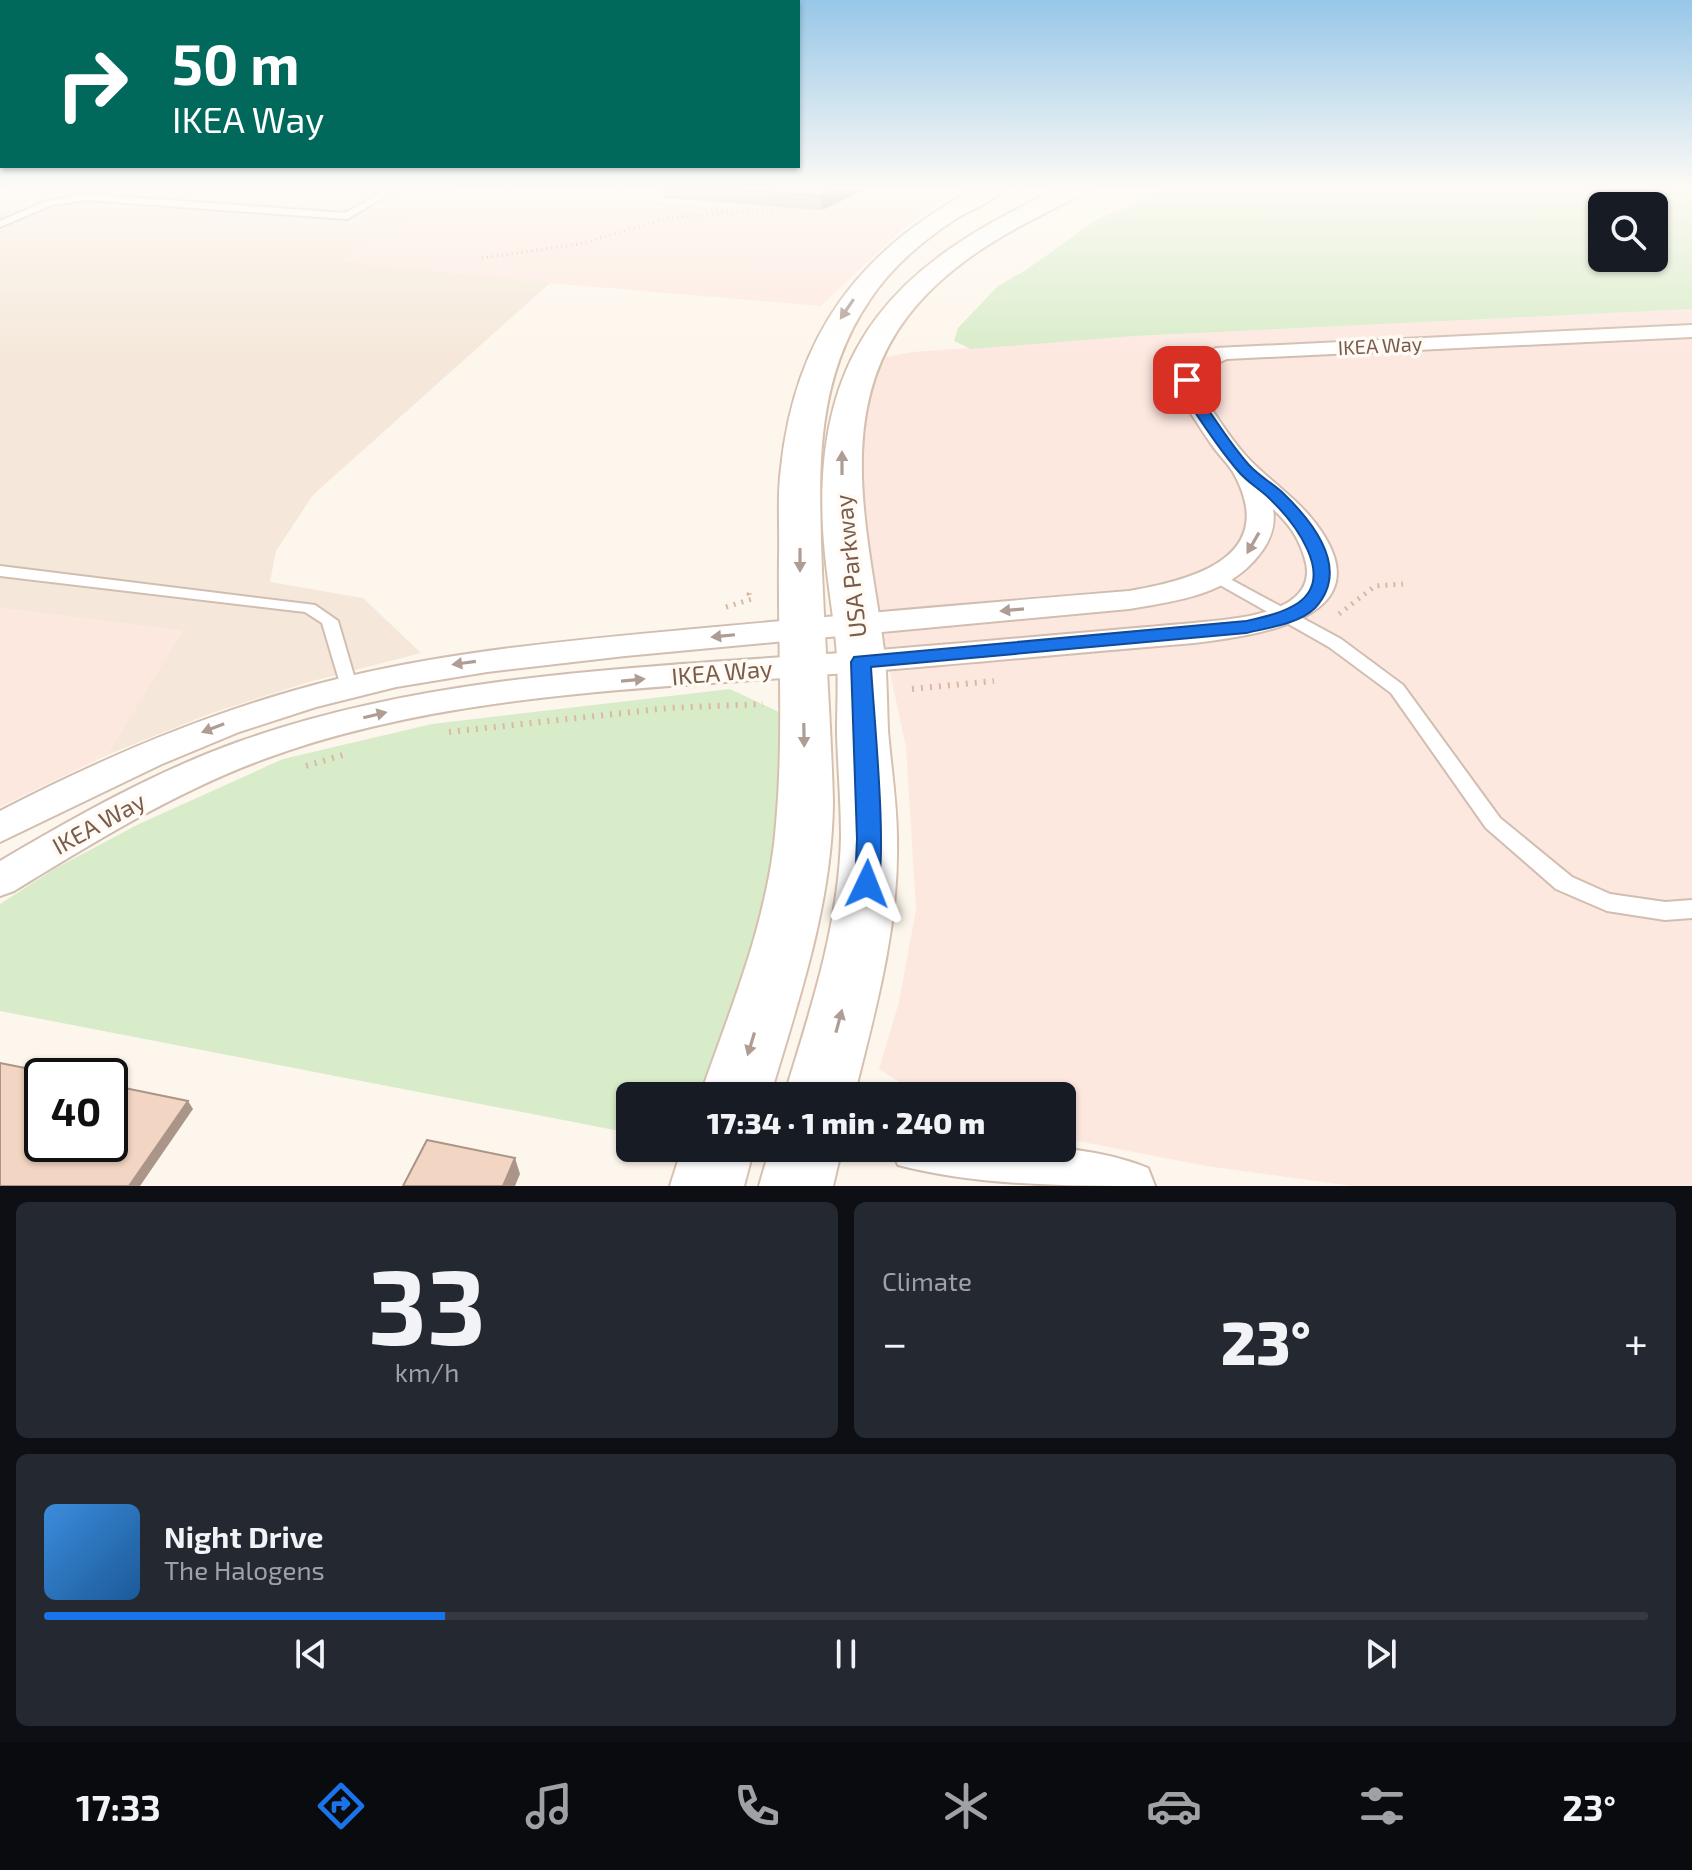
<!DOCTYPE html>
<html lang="en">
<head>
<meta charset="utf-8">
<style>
	body { margin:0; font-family:"Exo 2",sans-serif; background:#242831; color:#f1f3f6; height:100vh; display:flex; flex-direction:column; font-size:30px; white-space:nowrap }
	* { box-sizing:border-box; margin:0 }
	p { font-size:26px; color:#9ea1a6 }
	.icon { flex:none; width:44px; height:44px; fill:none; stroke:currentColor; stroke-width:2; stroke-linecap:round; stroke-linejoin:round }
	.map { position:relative; height:1186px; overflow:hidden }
	.drawer { display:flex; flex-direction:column; gap:16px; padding:16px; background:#0d0f14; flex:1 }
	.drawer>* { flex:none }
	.guide { position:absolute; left:0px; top:0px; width:800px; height:168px; box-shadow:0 2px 6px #0004; background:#00695c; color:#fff; overflow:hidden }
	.controls { position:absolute; left:1588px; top:192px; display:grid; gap:16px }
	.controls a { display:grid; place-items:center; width:80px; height:80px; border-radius:12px; background:#171b24; box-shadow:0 2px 6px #0004; font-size:40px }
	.speed { position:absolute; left:24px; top:1058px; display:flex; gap:16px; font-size:40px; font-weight:700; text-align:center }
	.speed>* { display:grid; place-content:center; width:104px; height:104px; border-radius:50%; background:#171b24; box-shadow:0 2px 6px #0004; line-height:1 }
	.speed .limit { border:4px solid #111; border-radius:12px; background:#fff; color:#111 }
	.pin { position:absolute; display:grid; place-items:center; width:68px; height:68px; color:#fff; margin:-34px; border-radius:16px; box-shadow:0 4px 12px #0006 }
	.me { position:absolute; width:88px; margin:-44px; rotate:2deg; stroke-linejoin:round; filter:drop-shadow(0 0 6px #0008) }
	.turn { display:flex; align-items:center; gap:28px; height:168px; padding:0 40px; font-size:36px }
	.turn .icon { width:104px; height:104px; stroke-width:2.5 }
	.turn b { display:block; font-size:56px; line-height:68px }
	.big { font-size:60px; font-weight:800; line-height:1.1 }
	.drawer .widget { flex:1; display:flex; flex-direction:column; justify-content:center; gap:12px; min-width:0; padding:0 28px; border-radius:12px; background:#242831 }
	.drawer .dial { align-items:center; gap:0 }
	.dial b { font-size:104px; line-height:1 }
	.song { display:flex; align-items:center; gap:24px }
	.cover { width:96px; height:96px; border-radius:12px; background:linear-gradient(135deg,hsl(210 70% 55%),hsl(210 70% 35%)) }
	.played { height:8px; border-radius:4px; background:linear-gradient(90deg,#1a73e8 25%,#363941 25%) }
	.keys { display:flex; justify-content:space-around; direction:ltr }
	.heat { display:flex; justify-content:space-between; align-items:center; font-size:44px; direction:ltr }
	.drawer .tiles { flex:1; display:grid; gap:16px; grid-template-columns:1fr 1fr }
	.widget:last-child { grid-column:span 2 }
	.trip { position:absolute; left:616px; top:1082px; width:460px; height:80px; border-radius:12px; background:#171b24; box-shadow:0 2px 6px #0004; font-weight:800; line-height:80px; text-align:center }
	.menu { display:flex; height:128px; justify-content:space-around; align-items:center; background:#090b0e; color:#9ea1a6 }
	.menu .icon { width:56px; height:56px }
	.menu .on { color:#1a73e8 }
	.menu b { font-size:36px; color:#f1f3f6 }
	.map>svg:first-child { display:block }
	.residential { fill:#f5e8da }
	.commercial { fill:#fde8e0 }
	.green { fill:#d8ecc9; fill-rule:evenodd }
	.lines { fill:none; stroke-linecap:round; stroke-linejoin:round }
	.lane-casing { stroke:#d1beb0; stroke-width:4 }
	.street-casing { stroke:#d1beb0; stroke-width:4 }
	.secondary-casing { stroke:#d6c0b0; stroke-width:4 }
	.path-far2 { stroke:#d9b8a5; stroke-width:3; stroke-dasharray:1 4; stroke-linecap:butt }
	.path-far1 { stroke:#d9b8a5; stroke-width:5; stroke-dasharray:2 6; stroke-linecap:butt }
	.path { stroke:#d9b8a5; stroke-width:6; stroke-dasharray:2 7; stroke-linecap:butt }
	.lane { fill:#fff; fill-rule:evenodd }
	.street { fill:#fff; fill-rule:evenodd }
	.secondary { fill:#fff; fill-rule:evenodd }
	.wall { fill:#d1b7a8 }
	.shaded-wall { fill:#aa9588 }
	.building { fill:#f3d5c3; stroke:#aa9588; stroke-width:2 }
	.oneway { fill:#af9d94 }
	.route { fill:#1a73e8; stroke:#114b97; stroke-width:2 }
	.labels { text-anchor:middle; stroke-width:7; stroke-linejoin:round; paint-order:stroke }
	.far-street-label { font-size:20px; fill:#7a5c4d; stroke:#fffaf3 }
	.street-label { font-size:24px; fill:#7a5c4d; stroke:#fffaf3 }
</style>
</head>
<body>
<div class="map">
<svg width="1692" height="1186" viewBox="0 0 1692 1186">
	<rect width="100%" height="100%" fill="#fdf6ec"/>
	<path class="residential" d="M11,189H453L340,261L550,283L313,495L276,551L270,582L363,598L421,653L309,682L209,714L107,755L182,631L0,608V193Z"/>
	<g class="commercial">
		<path d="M453,189H959L899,232L821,306L550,283L340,261Z"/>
		<path d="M1692,309V1186H1352L1206,1166L1062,1138V1096H921L879,1069L899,1002L916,909L906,747L862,542L859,437L879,358L913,352L1136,336Z"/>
		<path d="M0,608L183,631L107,755L0,807Z"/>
	</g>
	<g class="green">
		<path d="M1169,189H1692V309L1136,336L971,349L954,341L958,328L998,286L1026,270L1096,220ZM1654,206V258H1602V206Z"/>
		<path d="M730,689L781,713L780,820L759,947L704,1096H630V1133L0,1011V904L56,868L139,824L283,759L432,724Z"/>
	</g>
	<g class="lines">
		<defs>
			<g id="lane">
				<path d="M389,189H398L347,219L86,200L52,205L0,227V221L47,201L86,194L345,213Z"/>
				<path d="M0,566L315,605L338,621L357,686L354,690H342L322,623L305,612L0,576Z"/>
				<path d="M1219,573L1341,639L1403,685L1500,818L1572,877L1610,894L1665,902L1692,900V918L1665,920L1607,911L1556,889L1486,828L1391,693L1329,647L1213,581L1211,578Z"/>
			</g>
			<g id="street">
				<path d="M1692,325V337L1227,359C1211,366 1200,372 1199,391C1215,413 1228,436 1246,456C1268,480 1296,497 1316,524C1387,618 1259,635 1194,643C1061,654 929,667 796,677C618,690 433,697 264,759C175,792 94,842 14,891L0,896V861C77,816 154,772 238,742C417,678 611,669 799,656C931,647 1062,634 1194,623C1232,619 1325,615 1304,556C1298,536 1288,523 1273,509C1276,527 1270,541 1259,555C1228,595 1176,601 1129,609L625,656L487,672L396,687L316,707L239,732L162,764L0,842V811C95,762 193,719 296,690C422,654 553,642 683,630C832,616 980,603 1129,591C1193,580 1281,557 1233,472C1228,464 1220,456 1214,448C1201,430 1189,410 1177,391C1178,366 1195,357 1216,348Z"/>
				<path d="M890,1148C973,1148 1069,1136 1148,1168L1155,1186C1071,1186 977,1186 898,1165Z"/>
			</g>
			<g id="secondary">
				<path d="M974,189H1003C993,203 971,209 957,218C923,240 891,267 869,301C813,383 819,477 822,571C825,648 831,725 833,802C832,904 799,999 770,1096H700C731,1007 769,918 776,824C784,736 778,646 779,558C780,528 777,497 781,468C795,335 859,251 974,189Z"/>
				<path d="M1058,189H1088L1084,194C1019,225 952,258 907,317C830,418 872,546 885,658C887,682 887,707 888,731C891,767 897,803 897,840C899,927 875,1012 854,1096H784C810,1012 839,925 841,837C841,802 838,768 837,734C837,703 839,673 836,643C832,605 825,567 823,529C814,343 899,262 1058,189Z"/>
				<path d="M682,1148H754L744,1186H670Z"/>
				<path d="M770,1148H842L833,1186H759Z"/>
			</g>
		</defs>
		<use href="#lane" class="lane-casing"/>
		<use href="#street" class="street-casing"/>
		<use href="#secondary" class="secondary-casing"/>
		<g class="path-far2">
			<path d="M622,189L632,194L630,201L729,211"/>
			<path d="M482,258L580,244L668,218L789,208"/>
		</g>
		<g class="path-far1">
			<path d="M726,607L752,599L749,594L751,590"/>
			<path d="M1339,614L1375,586L1403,584"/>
		</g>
		<g class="path">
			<path d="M912,689L994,681"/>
			<path d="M449,732L669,708L763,704"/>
			<path d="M306,766L346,754"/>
		</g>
		<use href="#lane" class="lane"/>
		<use href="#street" class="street"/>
		<use href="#secondary" class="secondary"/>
	</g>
	<path class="wall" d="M662,189H866L822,210L664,198Z"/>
	<g class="shaded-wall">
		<path d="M836,189H866L822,210L821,196Z"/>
		<path d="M188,1101L193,1109L140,1186H129Z"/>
		<path d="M515,1158L520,1174L515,1186H503Z"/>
	</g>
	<g class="building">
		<path d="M725,189H836L821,196Z"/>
		<path d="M0,1063L65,1076H42V1144H110V1085L188,1101L129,1186H0Z"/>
		<path d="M427,1140L515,1158L503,1186H403Z"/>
	</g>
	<defs><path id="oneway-solid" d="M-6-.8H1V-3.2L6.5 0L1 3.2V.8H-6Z" transform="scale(2)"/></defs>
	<g class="oneway">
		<use href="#oneway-solid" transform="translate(847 309) rotate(124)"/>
		<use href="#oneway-solid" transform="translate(842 463) rotate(-90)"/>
		<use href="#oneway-solid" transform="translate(1253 543) rotate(120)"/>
		<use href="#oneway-solid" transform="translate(800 560) rotate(90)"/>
		<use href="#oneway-solid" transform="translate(1012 610) rotate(175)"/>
		<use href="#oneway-solid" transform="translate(723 636) rotate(174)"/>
		<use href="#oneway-solid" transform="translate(464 663) rotate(172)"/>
		<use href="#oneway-solid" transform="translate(633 680) rotate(-5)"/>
		<use href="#oneway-solid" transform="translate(375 715) rotate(-13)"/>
		<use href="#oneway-solid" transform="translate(213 728) rotate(159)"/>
		<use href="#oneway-solid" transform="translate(804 735) rotate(89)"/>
		<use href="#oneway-solid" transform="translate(839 1021) rotate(-75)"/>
		<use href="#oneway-solid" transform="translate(751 1044) rotate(107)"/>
	</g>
	<linearGradient id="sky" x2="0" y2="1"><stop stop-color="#97c7e8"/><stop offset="0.53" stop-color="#fefbf6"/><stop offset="1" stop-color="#fefbf6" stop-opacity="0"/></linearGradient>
	<rect width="1692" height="355" fill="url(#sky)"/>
	<path class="route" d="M1187,376L1192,377L1195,391C1213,415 1229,443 1249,465C1259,476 1272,483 1283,493C1313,522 1351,569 1315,608C1299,624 1267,628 1246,633L871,667C873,706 889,865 876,891L867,893L859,891L855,884L857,839L851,662L854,657L1246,621C1264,617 1283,613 1298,603C1337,576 1293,521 1270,499C1260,489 1247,482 1238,471C1217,447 1199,418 1181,391L1180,380Z"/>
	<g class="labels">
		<g class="far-street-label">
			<text transform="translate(1380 346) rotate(-3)" y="7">IKEA Way</text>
		</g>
		<g class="street-label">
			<text transform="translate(851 566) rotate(-96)" y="8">USA Parkway</text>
			<text transform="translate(722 673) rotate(-5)" y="8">IKEA Way</text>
			<text transform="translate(99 824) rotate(-29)" y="8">IKEA Way</text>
		</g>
	</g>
</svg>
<div class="controls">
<a><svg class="icon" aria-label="search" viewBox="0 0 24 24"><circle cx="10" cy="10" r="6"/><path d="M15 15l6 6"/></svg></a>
</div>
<div class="speed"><div class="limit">40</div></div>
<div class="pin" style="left:1187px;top:380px;background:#d93025"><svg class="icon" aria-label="arrive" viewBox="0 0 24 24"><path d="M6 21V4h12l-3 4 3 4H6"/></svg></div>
<svg class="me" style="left:867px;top:884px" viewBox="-20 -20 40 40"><path d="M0-17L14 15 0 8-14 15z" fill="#1a73e8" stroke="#fff" stroke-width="4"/></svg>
<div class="trip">17:34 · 1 min · 240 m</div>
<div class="guide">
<div class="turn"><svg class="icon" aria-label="right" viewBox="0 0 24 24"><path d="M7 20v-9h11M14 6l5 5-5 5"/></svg><div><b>50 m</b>IKEA Way</div></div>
</div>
</div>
<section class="drawer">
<div class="tiles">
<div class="widget dial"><b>33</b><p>km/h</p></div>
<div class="widget"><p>Climate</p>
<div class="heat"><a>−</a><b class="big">23°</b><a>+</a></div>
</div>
<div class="widget">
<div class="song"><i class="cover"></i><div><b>Night Drive</b><p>The Halogens</p></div></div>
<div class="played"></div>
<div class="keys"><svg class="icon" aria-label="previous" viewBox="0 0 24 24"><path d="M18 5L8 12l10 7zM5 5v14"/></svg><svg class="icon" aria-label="pause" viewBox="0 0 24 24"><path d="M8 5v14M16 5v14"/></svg><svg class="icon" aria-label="next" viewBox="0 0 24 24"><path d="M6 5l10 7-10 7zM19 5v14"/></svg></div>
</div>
</div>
</section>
<nav class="menu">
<b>17:33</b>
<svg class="icon on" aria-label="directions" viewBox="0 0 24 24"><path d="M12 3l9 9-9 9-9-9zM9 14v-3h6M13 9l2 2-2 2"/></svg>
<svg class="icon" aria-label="music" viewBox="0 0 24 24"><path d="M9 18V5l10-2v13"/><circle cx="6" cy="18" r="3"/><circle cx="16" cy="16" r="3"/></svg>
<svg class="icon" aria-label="phone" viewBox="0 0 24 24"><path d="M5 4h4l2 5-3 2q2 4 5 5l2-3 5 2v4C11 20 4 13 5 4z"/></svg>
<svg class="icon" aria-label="climate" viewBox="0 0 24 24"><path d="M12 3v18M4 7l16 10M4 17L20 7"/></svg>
<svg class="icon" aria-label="car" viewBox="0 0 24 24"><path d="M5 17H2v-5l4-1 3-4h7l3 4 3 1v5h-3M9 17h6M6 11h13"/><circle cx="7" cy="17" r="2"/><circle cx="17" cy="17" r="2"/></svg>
<svg class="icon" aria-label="filters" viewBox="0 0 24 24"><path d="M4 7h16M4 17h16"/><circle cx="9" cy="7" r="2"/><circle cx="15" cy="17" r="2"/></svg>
<b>23°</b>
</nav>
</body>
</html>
